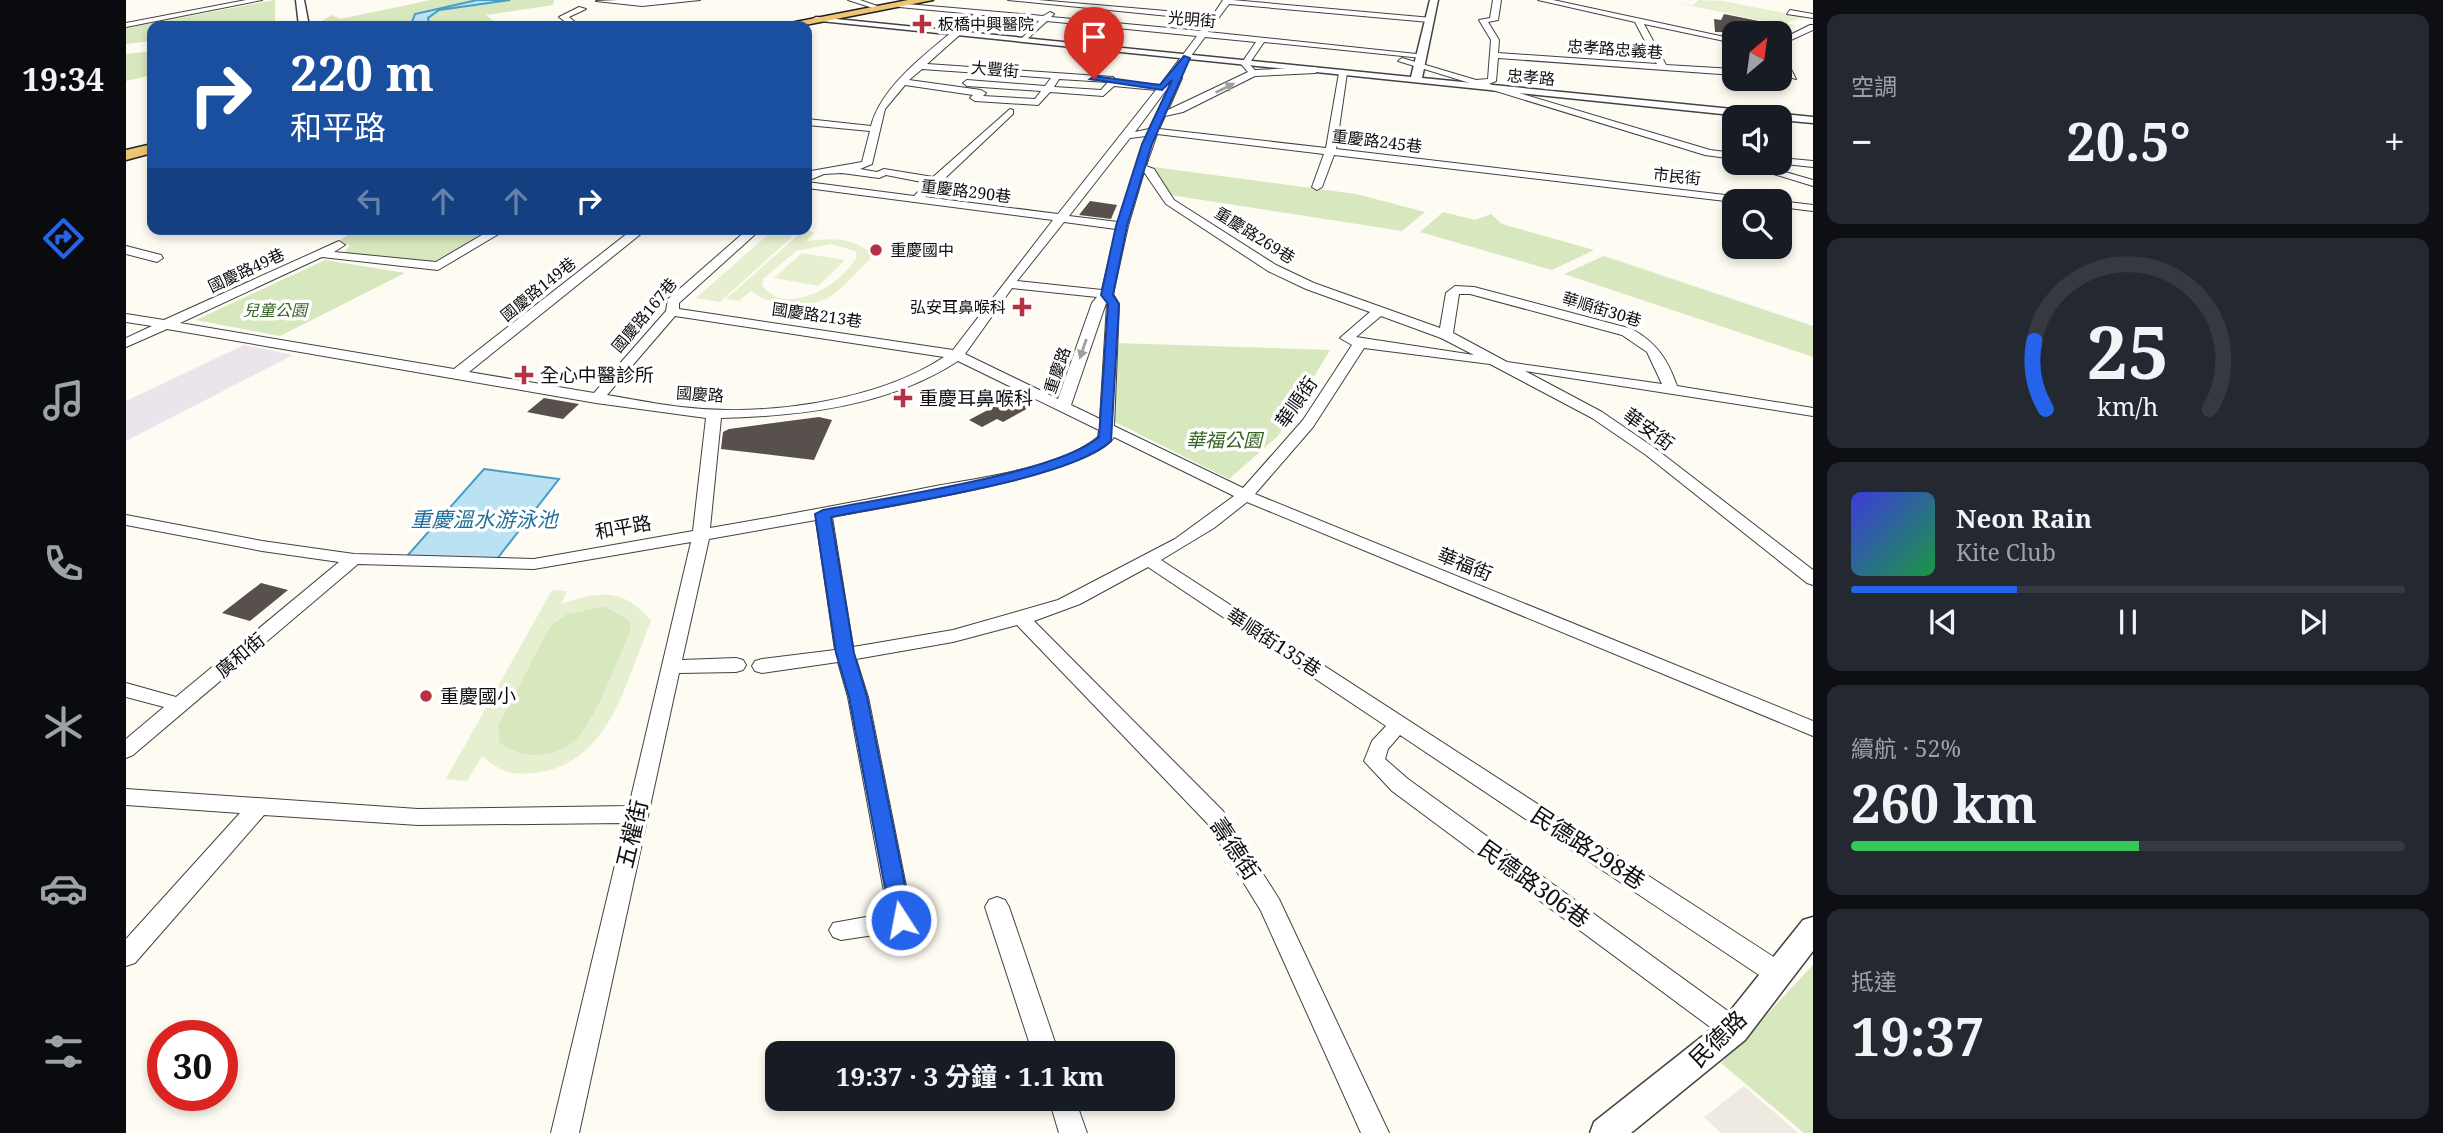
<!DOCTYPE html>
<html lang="zh-TW">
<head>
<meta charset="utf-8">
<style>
	body { margin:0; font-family:"Noto Serif","Noto Sans TC",serif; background:#242831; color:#f1f3f6; height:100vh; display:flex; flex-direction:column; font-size:26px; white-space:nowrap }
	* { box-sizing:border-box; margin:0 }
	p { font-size:23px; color:#9ea1a6 }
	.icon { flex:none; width:38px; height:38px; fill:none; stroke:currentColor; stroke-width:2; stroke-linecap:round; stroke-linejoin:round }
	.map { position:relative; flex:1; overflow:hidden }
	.drawer { display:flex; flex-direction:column; gap:14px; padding:14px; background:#0d0f14; width:630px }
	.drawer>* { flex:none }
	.hud { position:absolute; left:21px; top:21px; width:665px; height:214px; border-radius:14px; box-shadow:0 4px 10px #0003; background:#1a4fa0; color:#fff; overflow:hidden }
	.needle { width:46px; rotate:29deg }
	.fabs { position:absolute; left:1596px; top:21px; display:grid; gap:14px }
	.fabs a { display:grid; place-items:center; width:70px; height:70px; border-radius:14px; background:#171b24; box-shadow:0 4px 10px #0003; font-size:35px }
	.speed { position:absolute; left:21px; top:1020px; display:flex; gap:14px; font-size:35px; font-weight:700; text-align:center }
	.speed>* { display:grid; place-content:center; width:91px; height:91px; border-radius:50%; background:#171b24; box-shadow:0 4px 10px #0003; line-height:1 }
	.speed .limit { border:10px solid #d22; background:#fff; color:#111 }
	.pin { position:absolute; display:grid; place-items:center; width:60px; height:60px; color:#fff; margin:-72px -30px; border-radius:50% 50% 50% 0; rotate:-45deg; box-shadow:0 0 7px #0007 }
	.pin .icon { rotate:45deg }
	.me { position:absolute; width:77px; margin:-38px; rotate:349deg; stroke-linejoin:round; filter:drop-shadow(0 0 5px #0008) }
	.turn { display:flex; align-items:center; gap:24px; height:147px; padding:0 28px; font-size:32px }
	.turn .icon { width:91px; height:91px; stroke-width:2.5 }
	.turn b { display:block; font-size:49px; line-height:60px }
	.lanes { display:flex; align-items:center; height:66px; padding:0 28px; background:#0003; justify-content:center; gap:35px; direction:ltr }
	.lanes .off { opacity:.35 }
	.big { font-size:52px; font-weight:700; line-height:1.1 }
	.drawer .card { flex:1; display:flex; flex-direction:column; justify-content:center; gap:10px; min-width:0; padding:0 24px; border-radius:14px; background:#242831 }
	.drawer .dial { align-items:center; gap:0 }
	.dial svg { height:182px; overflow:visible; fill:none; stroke:#363941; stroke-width:7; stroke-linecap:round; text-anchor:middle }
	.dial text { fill:#f1f3f6; stroke:none }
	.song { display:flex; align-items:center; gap:21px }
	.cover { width:84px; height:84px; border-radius:10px; background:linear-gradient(135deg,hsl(240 70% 55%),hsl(140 70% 35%)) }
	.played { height:7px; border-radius:4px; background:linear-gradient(90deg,#2563eb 30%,#363941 30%) }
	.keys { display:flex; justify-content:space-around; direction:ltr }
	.heat { display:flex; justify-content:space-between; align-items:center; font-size:38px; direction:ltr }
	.charge { height:10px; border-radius:5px; background:linear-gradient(90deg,#34c759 52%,#363941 0) }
	.trip { position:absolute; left:639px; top:1041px; width:410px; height:70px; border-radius:14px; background:#171b24; box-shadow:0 4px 10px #0003; font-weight:700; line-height:70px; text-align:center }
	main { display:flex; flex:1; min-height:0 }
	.menu { display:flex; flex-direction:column; width:126px; justify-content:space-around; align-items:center; background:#090b0e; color:#9ea1a6 }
	.menu .icon { width:49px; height:49px }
	.menu .on { color:#2563eb }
	.menu b { font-size:32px; color:#f1f3f6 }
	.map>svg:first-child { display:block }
	.industrial { fill:#ebe4ed }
	.green { fill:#d7e7be }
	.pitch { fill:#e6efcf; fill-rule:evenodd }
	.plaza { fill:#efeae1 }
	.water { fill:#bae2f2; stroke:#479dc4; stroke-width:2 }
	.building { fill:#57504c }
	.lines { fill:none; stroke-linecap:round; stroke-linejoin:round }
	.minor-casing { stroke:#424242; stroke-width:2 }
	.tertiary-casing { stroke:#424242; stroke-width:3 }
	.primary-casing { stroke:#202020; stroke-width:3 }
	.minor { fill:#fff; fill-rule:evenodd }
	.tertiary { fill:#fff; fill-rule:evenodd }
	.primary { fill:#eec572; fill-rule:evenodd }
	.oneway { fill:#9f9f9f }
	.route { fill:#2563eb; stroke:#184099; stroke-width:2 }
	.poi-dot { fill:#b63143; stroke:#fff; stroke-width:2.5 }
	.labels { text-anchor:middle; stroke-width:7; stroke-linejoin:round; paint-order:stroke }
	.far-street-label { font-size:16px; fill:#0f0f0f; stroke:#fff }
	.far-poi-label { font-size:16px; fill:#0f0f0f; stroke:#fff; text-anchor:start }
	.far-park-label { font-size:16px; font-style:italic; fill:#366324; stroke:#fff }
	.poi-label { font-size:19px; fill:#0f0f0f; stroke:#fff; text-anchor:start }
	.street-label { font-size:19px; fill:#0f0f0f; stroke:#fff }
	.park-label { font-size:19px; font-style:italic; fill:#366324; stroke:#fff }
	.water-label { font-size:21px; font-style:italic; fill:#216f99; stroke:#fff }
	.near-street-label { font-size:23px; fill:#0f0f0f; stroke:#fff }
</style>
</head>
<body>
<main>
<nav class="menu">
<b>19:34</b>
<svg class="icon on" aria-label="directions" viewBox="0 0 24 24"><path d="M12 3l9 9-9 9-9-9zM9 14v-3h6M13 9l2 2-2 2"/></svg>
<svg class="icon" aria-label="music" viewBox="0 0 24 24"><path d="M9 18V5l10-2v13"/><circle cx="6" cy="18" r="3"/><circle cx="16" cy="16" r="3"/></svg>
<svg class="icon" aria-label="phone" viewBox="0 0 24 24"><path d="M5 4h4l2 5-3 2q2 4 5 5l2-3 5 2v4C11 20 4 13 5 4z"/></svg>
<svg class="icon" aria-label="climate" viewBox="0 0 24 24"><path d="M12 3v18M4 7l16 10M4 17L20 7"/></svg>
<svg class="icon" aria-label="car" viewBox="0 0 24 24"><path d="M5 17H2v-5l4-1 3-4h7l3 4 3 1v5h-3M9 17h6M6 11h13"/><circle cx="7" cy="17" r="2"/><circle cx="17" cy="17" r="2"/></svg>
<svg class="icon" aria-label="filters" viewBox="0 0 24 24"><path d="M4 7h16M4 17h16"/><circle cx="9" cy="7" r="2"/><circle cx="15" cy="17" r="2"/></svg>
</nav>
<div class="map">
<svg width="1687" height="1133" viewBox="0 0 1687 1133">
	<rect width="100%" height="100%" fill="#fefbf2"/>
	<path class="industrial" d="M118,345L167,355L0,441V401Z"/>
	<g class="green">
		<path d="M149,0V26H26V41L0,44V28Z"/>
		<path d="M305,0H428L427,5L360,15L374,26H197L194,22L206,15L214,19Z"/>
		<path d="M26,51V75L0,81V54Z"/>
		<path d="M1027,167L1230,194L1299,212L1276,231L1044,195Z"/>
		<path d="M1317,212L1349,220L1365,214L1376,224L1468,250L1426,270L1294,232Z"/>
		<path d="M231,229H363L311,264L292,269L214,258L224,245L211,242Z"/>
		<path d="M1478,256L1687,326V357L1438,274Z"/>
		<path d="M199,260L279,273L154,336L70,320Z"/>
		<path d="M989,343L1204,350L1152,436L1103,479L987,421Z"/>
		<path d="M478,606L503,620L505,630C490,663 477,704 455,734C436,759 395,762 373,742L372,725L424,626L441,614Z"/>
		<path d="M1687,965V1133H1678L1595,1063Z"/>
	</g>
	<g class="pitch">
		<path d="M1573,0L1597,1L1678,17L1661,23L1670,26L1666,27L1552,3L1567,5Z"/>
		<path d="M678,230L689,232L681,241C703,238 725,237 744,252V259C732,270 721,284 708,294C686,310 645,307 625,291L613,301L600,299ZM705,244L729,251L731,256C718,284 659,319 636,285L637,279L670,251Z"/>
		<path d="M644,233L667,236L594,302L570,298Z"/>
		<path d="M676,253L719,260L692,286L648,278Z"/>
		<path d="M426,590L441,591L435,604C474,591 497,587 525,621C501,678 485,761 414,772C387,776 378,774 356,756L341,781L320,779ZM478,606L503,620L505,630C490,663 477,704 455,734C436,759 395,762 373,742L372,725L424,626L441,614Z"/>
	</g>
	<path class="plaza" d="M1618,1086L1672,1133H1595L1578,1117Z"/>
	<g class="water">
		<path d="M351,0H384L313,10L302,18L303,23L273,26L286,22L289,14Z"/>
		<path d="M358,469L433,479L371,559L281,556Z"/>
	</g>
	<g class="building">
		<path d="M1598,14L1663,27L1662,33L1589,32L1588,19L1595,20Z"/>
		<path d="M964,201L991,205L985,219L953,215Z"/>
		<path d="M888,396L908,405L877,422L871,419L856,427L843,420Z"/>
		<path d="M418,398L453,404L437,419L401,412Z"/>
		<path d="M693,417L706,420L688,460L595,449L597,432L603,429Z"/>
		<path d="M135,583L162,590L124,621L96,613Z"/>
	</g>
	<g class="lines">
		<defs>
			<g id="minor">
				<path d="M120,0H136L0,27V23Z"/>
				<path d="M492,0H574L516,6L470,1Z"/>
				<path d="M722,0H734L757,8L753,10Z"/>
				<path d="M882,0H912L1087,15L1097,0H1106L1306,18L1303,22L1103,4L1082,32L1300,55L1296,58L1138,42L1123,64L1129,70L1189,67L1193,70L1189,73L1129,76L1057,112L1039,116L1033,129L1200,148L1213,73L1217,70L1221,73L1210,149L1633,199L1634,201L1608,202L1208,155L1196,187L1191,190L1186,187L1198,154L1031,134L1020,166L1028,169L1048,200L1150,265L1188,283L1314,328L1320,293L1329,286L1348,287L1506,329C1531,343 1542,360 1551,386L1687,408V416L1399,371L1476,412L1530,449L1687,570V585L1681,583L1520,455L1466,418L1364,364L1238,348L1187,427L1129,494L1687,721V736L1121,502L1088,528L1035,560L1660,965L1663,973L1660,981L1651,984L1642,981L1274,735L1262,749L1259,759L1282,779L1617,1022L1621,1030L1617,1038L1608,1042L1599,1038L1266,791L1238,761L1246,741L1260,726L1022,567L954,604L908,621L1097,811L1153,899L1263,1133H1235L1135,911L1081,823L891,625L827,642L730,659L742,697L787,921L783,928L775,931L715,940L707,937L703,930L707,923L762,913L722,697L712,662L636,673L629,671L626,666L629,661L636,659L709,650L690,520L583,539L556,660L610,658L617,660L620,665L617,670L610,672L553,673L453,1133H425L499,823L292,825L138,815L9,963L0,966V939L114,813L0,805V789L292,809L503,806L565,542L408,569L232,564L7,755L0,758V739L38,707L0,697V683L50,697L213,562L136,551L0,525V515L136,541L228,554L408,559L567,531L580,418L470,403L41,329L0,347V338L26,326L0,322V314L38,320L213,241L219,245L208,252L310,262L366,229H381L312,270L196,257L54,323L328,369L507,229H521L343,372L468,393L540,311L542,299L622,229H635L553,303V309L827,350L927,220L681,188V182L788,196L801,183L760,175L753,178L716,173L698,174L681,181V174L685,171L736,162L744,131L681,125V119L745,126C756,82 814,43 848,14L773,7L770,3L917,16L924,12L928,14L925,17L1075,31L1083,20ZM856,15L913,21L894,40L898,42L921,21L1071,36L1034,85L991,81L987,77L801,64ZM1079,37L1130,42L1115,64L1122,72L1042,110L1056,78L1050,76ZM796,69L925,78L919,86L841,80L837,83L841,86L915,91L909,99L857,96L860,93L855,90L783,80ZM933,79L982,82L975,90L928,87ZM1046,82L1023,129L1009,132ZM779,85L847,95L844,98L849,101L912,105L924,92L977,96L988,86L1030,90L932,214L799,197L887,114V110L884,109L807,177L758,169L751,172L734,169L746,164L759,109ZM1020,136L992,222L943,216L1004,138ZM1018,172L1040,204L1142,271L1180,289L1244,312L1214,338L1226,345L1177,420L1117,488L988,426L993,304L987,294L1002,226ZM938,222L990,229L976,290L891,281ZM886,288L971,297L966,303L932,399L839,354ZM1333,294H1344L1496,335L1521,352L1536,384L1381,362L1327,333ZM980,303L981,304L974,419L945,405ZM549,316L818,357C750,402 636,417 555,407C530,404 506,399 481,395ZM1255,316L1315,338L1348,355L1230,337ZM832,361L973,430L972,437C934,468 859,477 810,486C735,501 660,515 584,528L595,418C676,416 763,406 832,361ZM988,437L1108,496L1049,539L932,600L827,630L727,647L706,517C756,507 965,475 988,437Z"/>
				<path d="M1367,0H1375L1372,20L1362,22L1373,40L1372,53L1531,64L1509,22L1412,0H1427L1608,39V43L1518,24L1540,65L1608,69V75L1372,58L1370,81L1363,84L1584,150L1608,153V159L1579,155L1272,61L1276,58L1350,80L1362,79L1365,40L1353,20L1364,18Z"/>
				<path d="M453,7L460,9L443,17L454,26H445L433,17Z"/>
				<path d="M1664,10L1687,14V18L1661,14Z"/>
				<path d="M1684,25H1687V30L1654,45V40Z"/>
				<path d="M1654,54L1658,56L1670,79L1663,77L1654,63Z"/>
				<path d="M1654,158L1687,161V167L1650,163H1654Z"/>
				<path d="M1612,163H1628L1687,180V186Z"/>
				<path d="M1652,201H1654L1687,205V211L1654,207Z"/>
				<path d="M0,246L35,255L37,258L31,262L0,254Z"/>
				<path d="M871,897L879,900L883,907L933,1054H907L859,907L863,900Z"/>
				<path d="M923,1099H949L961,1133H933Z"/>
			</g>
			<g id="tertiary">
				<path d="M170,0H178L183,26H173Z"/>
				<path d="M1304,0H1312L1296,78L1687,117V123L1654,120V117H1625L685,20L690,17L1285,77Z"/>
				<path d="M1687,917V951L1619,1040L1505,1133H1464L1468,1122L1597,1020L1677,920Z"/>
			</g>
			<g id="primary">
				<path d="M782,0H807L674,26H649Z"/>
				<path d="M26,144V153L0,160V150Z"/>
			</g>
		</defs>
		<use href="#minor" class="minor-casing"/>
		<use href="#tertiary" class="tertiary-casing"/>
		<use href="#primary" class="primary-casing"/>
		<use href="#minor" class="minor"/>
		<use href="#tertiary" class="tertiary"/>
		<use href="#primary" class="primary"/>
	</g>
	<defs><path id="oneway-solid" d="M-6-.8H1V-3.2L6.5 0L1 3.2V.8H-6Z" transform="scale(1.75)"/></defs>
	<g class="oneway">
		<use href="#oneway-solid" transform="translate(1099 88) rotate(-26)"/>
		<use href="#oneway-solid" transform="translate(957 349) rotate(109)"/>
	</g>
	<path class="route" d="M1058,56L1064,58L1026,144L1001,226L987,295L993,304L985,441C943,480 768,504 705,517L728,653L741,697L786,920L783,927L775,930L768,927L765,920L723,697L710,653L689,514L697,510C757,498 933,473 973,437L982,304L975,295L990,226L1016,144L1046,80L1036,90L964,79L968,76L1034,85Z"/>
	<g class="poi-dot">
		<path d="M792.5 13.5h7v7h7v7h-7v7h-7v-7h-7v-7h7z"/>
		<circle cx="750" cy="250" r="7"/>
		<path d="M892.5 296.5h7v7h7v7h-7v7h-7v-7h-7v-7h7z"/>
		<path d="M394.5 364.5h7v7h7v7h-7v7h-7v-7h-7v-7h7z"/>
		<path d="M773.5 387.5h7v7h7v7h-7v7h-7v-7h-7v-7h7z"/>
		<circle cx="300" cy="696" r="7"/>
	</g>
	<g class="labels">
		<g class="far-street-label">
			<text transform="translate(1066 19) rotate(5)" y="6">光明街</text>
			<text transform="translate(1489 49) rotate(4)" y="6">忠孝路忠義巷</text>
			<text transform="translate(869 69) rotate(5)" y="6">大豐街</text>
			<text transform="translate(1405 77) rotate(5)" y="6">忠孝路</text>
			<text transform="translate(1251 141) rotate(7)" y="6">重慶路245巷</text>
			<text transform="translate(1551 176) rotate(6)" y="6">市民街</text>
			<text transform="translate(840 191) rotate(7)" y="6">重慶路290巷</text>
			<text transform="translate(1129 235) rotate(32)" y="6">重慶路269巷</text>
			<text transform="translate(120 270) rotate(-25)" y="6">國慶路49巷</text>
			<text transform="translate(412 289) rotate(-39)" y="6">國慶路149巷</text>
			<text transform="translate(1476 309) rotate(17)" y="6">華順街30巷</text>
			<text transform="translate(518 315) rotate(-50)" y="6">國慶路167巷</text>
			<text transform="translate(691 315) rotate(8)" y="6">國慶路213巷</text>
			<text transform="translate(931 370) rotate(-71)" y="6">重慶路</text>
			<text transform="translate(574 394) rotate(4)" y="6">國慶路</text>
		</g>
		<g class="far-poi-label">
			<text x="812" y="30">板橋中興醫院</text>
			<text x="764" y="256">重慶國中</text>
			<text x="880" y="313" text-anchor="end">弘安耳鼻喉科</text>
		</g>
		<g class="far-park-label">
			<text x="149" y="316">兒童公園</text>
		</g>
		<g class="poi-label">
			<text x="414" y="382">全心中醫診所</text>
			<text x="793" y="405">重慶耳鼻喉科</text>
			<text x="314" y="703">重慶國小</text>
		</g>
		<g class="street-label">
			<text transform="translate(1170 402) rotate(-55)" y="7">華順街</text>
			<text transform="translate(1523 429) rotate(36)" y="7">華安街</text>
			<text transform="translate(497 527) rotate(-10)" y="7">和平路</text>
			<text transform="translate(1339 564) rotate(22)" y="7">華福街</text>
			<text transform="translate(1148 642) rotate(33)" y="7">華順街135巷</text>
			<text transform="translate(114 655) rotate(-40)" y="7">廣和街</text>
		</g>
		<g class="park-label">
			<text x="1098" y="447">華福公園</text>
		</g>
		<g class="water-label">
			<text x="358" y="527">重慶溫水游泳池</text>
		</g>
		<g class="near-street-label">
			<text transform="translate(506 834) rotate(-77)" y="8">五權街</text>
			<text transform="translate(1462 848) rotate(33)" y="8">民德路298巷</text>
			<text transform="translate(1109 849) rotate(56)" y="8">壽德街</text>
			<text transform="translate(1408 884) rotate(36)" y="8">民德路306巷</text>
			<text transform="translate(1592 1039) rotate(-44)" y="8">民德路</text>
		</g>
	</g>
</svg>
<div class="fabs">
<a><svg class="needle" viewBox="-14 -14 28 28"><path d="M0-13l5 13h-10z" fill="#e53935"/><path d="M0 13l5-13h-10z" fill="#9ea1a6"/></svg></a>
<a><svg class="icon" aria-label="sound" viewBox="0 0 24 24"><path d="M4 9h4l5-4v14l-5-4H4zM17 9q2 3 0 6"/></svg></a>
<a><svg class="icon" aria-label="search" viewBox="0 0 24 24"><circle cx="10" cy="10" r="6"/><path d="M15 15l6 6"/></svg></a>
</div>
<div class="speed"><div class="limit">30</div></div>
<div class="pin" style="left:968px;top:79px;background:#d93025"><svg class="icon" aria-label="arrive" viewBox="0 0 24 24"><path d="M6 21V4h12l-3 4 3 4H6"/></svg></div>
<svg class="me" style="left:775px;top:920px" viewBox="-20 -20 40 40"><circle r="17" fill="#2563eb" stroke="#fff" stroke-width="3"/><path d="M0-11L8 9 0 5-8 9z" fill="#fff"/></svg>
<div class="trip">19:37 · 3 分鐘 · 1.1 km</div>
<div class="hud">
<div class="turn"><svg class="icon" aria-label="right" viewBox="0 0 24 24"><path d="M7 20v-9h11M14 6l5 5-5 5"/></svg><div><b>220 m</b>和平路</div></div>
<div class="lanes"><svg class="icon off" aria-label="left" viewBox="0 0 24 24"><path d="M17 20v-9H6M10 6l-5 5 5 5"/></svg><svg class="icon off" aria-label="ahead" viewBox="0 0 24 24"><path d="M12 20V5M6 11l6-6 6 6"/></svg><svg class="icon off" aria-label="ahead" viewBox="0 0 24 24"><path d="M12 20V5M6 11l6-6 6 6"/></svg><svg class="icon" aria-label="right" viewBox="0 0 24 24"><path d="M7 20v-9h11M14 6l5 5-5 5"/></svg></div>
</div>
</div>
<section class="drawer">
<div class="card"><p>空調</p>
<div class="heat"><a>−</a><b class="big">20.5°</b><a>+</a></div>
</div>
<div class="card dial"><svg viewBox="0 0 100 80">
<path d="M14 69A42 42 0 1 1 86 69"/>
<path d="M14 69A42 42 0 0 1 9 39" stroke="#2563eb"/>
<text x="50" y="56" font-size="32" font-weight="700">25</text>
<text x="50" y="72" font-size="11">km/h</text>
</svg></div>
<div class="card">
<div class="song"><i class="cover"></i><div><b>Neon Rain</b><p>Kite Club</p></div></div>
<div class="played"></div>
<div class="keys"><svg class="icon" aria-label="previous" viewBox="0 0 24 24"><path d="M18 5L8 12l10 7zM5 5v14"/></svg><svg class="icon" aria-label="pause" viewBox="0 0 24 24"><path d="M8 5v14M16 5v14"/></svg><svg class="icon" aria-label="next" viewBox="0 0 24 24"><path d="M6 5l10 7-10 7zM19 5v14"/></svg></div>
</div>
<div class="card"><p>續航 · 52%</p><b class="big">260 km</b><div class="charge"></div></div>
<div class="card"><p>抵達</p><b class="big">19:37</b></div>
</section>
</main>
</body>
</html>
